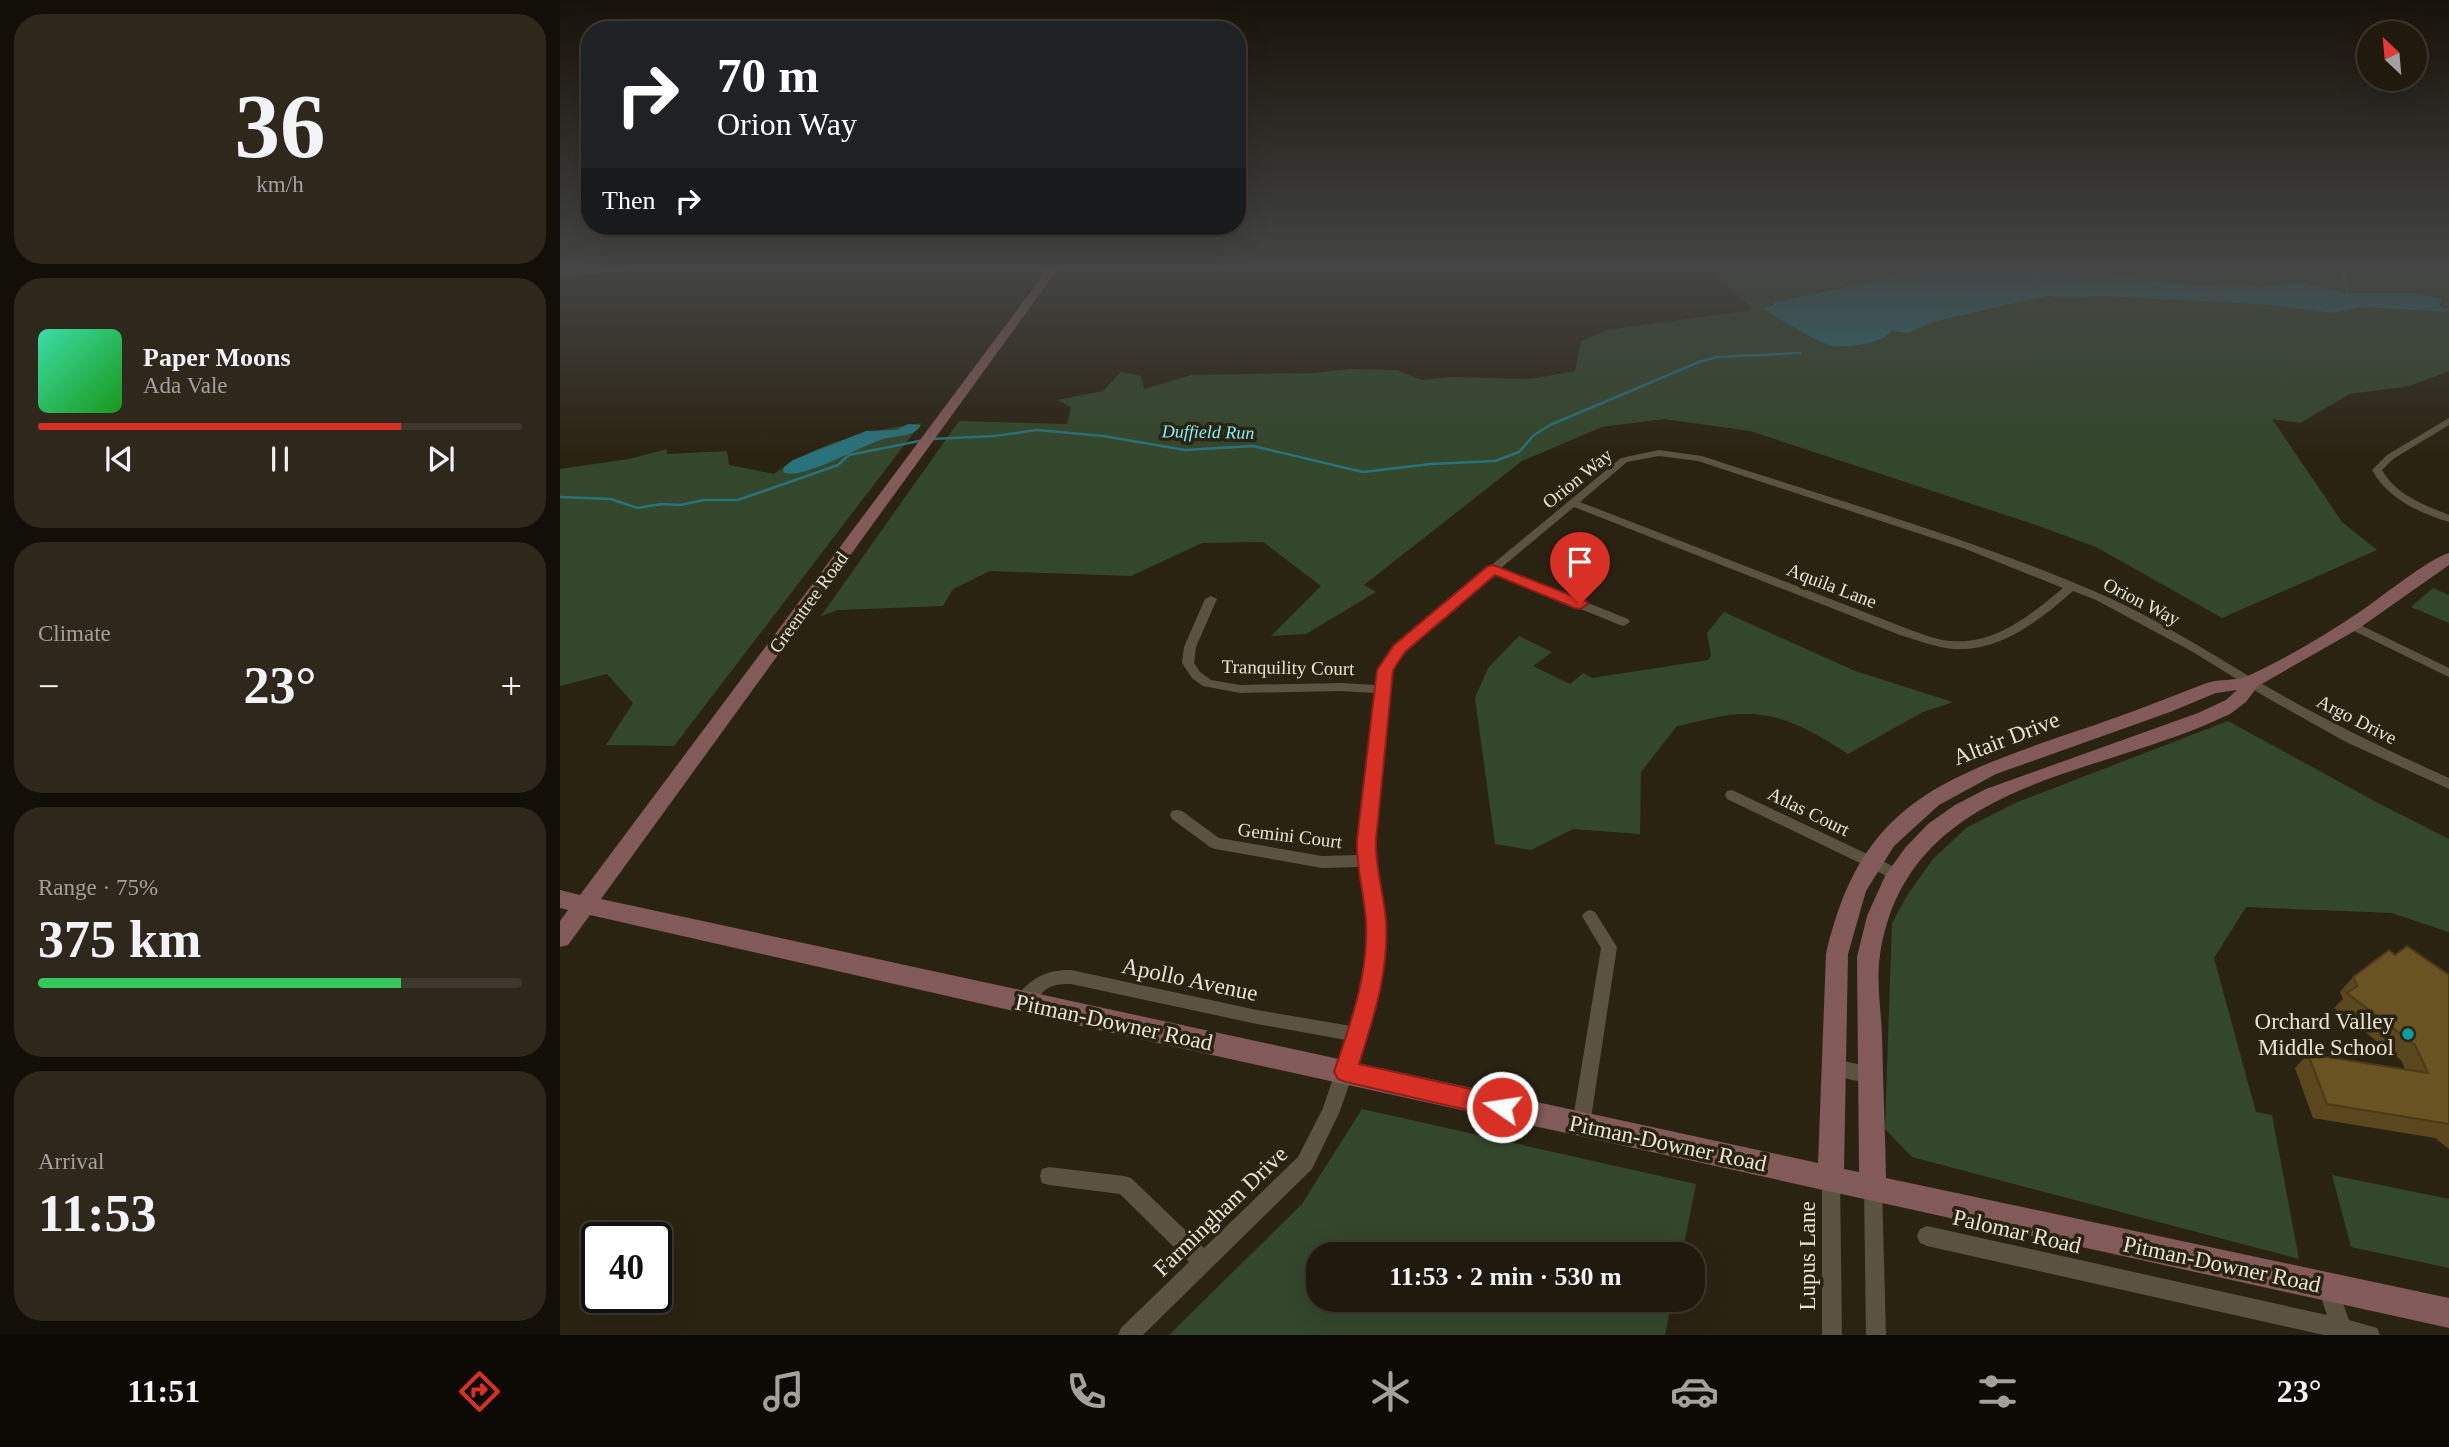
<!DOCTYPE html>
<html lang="en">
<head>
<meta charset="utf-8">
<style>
	body { margin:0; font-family:"Times New Roman",serif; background:#2d271c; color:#f1f3f6; height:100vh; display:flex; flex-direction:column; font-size:26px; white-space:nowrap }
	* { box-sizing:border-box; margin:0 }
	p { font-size:23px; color:#a2a19e }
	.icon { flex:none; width:38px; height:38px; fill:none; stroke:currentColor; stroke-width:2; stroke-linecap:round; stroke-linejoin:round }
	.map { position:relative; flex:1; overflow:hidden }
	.sheet { display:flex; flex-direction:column; gap:14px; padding:14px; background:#120e08; width:560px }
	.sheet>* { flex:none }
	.banner { position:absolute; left:21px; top:21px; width:665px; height:214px; border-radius:28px; box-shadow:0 7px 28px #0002,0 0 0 2px #3d382e; background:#202124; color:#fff; overflow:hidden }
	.needle { width:46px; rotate:334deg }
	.buttons { position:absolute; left:1797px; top:21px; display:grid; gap:14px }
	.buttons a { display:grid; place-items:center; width:70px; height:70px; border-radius:50%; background:#201a0e; box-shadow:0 7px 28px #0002,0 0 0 2px #3d382e; font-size:35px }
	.speed { position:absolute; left:21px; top:1222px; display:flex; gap:14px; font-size:35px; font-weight:700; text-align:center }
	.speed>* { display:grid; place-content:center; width:91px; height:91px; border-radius:50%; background:#201a0e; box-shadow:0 7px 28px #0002,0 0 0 2px #3d382e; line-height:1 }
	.speed .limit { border:4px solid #111; border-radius:10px; background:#fff; color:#111 }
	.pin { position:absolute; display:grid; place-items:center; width:60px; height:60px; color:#fff; margin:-72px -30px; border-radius:50% 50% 50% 0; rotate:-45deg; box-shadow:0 0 7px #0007 }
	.pin .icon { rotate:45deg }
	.me { position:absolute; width:77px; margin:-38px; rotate:283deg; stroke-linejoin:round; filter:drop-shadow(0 0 5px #0008) }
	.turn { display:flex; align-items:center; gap:24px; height:147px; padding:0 21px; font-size:32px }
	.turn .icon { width:91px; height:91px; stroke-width:2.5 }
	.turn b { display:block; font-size:49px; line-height:60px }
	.then { display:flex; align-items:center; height:66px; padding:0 21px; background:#0003; gap:14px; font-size:26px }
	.big { font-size:52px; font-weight:700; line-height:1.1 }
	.sheet .tile { flex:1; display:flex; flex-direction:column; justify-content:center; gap:10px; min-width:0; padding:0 24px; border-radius:28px; background:#2d271c }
	.sheet .dial { align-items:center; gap:0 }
	.dial b { font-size:91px; line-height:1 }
	.song { display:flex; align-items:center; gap:21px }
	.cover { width:84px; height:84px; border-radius:10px; background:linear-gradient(135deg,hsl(160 70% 55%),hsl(120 70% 35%)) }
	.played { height:7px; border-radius:4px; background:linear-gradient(90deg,#d93025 75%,#3d382e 75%) }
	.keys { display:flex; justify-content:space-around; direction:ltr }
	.heat { display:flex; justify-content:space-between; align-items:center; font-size:38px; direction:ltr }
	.charge { height:10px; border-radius:5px; background:linear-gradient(90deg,#34c759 75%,#3d382e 0) }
	.trip { position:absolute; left:746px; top:1242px; width:399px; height:70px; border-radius:28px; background:#201a0e; box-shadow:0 7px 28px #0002,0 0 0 2px #3d382e; font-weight:700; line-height:70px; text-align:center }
	.tab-bar { display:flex; height:112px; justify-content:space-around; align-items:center; background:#0d0a06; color:#a2a19e }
	.tab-bar .icon { width:49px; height:49px }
	.tab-bar .on { color:#d93025 }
	.tab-bar b { font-size:32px; color:#f1f3f6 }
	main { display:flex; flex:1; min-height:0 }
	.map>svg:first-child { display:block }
	.green { fill:#33472c }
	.water { fill:#2a727b }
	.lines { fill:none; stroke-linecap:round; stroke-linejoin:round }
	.stream { stroke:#2a727b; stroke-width:2.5 }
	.street { fill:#5c5240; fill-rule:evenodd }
	.secondary { fill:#825a59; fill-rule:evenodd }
	.wall { fill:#5b471e }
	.building { fill:#6a5323; stroke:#4a3a18; stroke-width:2 }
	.route { fill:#d93025; stroke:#8d1f18; stroke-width:2 }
	.culture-dot { fill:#0f9aa8; stroke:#2b2312; stroke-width:2.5 }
	.labels { text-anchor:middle; stroke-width:7; stroke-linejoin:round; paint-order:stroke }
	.far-water-label { font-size:18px; font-style:italic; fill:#82effc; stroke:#2b2312 }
	.street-label { font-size:19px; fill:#e8e2d8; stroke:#2b2312 }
	.near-street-label { font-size:23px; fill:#e8e2d8; stroke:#2b2312 }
	.near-poi-label { font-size:23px; fill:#e8e2d8; stroke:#2b2312; text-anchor:end }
</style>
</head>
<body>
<main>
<section class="sheet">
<div class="tile dial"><b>36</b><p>km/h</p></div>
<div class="tile">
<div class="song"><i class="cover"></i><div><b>Paper Moons</b><p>Ada Vale</p></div></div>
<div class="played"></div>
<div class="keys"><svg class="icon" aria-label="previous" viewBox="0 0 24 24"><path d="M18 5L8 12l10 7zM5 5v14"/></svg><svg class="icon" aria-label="pause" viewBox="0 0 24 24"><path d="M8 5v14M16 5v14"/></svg><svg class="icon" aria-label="next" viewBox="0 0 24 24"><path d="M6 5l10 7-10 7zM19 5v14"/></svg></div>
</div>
<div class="tile"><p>Climate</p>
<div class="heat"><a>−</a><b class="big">23°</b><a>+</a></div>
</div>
<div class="tile"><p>Range · 75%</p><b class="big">375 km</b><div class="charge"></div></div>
<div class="tile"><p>Arrival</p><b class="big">11:53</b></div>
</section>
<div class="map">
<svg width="1889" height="1335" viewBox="0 0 1889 1335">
	<rect width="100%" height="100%" fill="#2b2312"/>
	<g class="green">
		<path d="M1146,266H1416H1389L1267,290L1214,302L1206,310L1274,346L1312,342L1331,331L1348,333L1373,322L1447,306L1479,296L1505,298L1542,296L1693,303L1773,313L1800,307L1883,312L1882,299L1855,293H1785L1738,281L1696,287L1653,286L1442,266H1889V371L1850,386L1790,394L1740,423L1712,419L1782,522L1817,550L1662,618L1536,547L1476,525L1190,431L1104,419L1042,427L962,461L804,585L816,592L746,634L711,636L761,586L703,542L642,543L571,576L430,571L393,589L383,606L278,610L261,616L399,421L507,424L511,407L497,400L543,391L561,372L581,376L584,389L631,375L754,373L790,369L836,370L862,380L891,377L971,379L1015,371L1021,341L1047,330L1193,310Z"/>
		<path d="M361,423L114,746L46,745L73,703L47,674L0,686V469L69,459L107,449V454L167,451L169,465L214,474C256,442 309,431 361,423Z"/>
		<path d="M1873,588L1889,595V623L1851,607Z"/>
		<path d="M1164,612L1295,671L1393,702L1363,712L1288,754C1257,734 1225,714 1187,714C1165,713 1139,722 1117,726L1081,772L1080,834L1013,829L971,850L935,844L915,698L928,668L959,636L992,652L973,666L1010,684L1023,673L1032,678L1148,660L1151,656L1147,633Z"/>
		<path d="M1668,721L1818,803L1889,839V932L1832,913L1686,907L1654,958L1696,1112L1712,1115L1739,1259L1352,1157L1325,1129L1332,923L1348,894L1373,859L1406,828L1455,803Z"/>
		<path d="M802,1109L1136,1184L1122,1255H758V1300H1112L1105,1335H609L742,1204Z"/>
		<path d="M1772,1175L1889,1199V1268L1791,1247Z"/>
	</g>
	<g class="water">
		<path d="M1440,266L1653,286L1703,287L1738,281L1785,293H1855L1882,299L1880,305L1885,312L1800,307L1773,313L1698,304L1542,296L1505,298L1487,296L1373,322L1348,333L1331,331C1323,344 1288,347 1273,346C1262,345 1216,317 1204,309L1213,305L1214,302L1381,267Z"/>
		<path d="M348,424L361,425C354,437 340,435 327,438C302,444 242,482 223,472L224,467L233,460L306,431L337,430Z"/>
	</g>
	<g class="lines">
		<g class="stream">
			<path d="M1788,296L1783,272L1789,266"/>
			<path d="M1879,309L1889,310"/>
			<path d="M372,439L434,436L477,430L543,436L625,450L693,446L803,472L871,464L935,461L959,452L974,435L990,425L1139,362L1157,357L1240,353"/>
			<path d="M0,497L51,499L77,508L102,504L120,505L144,500H178L278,465L289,455L364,440"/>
		</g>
		<g class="street">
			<path d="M1889,418V425L1833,459L1822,470C1836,495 1864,505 1889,515V522C1859,513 1827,498 1812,470L1827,455Z"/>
			<path d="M1099,450L1142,456C1276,500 1414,539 1543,595C1604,622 1660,660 1718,693C1774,725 1831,752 1889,778V789L1786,742L1709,699L1633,652L1536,600L1513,591C1479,621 1440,652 1393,649C1374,647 1357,640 1340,635L1014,507L941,568L1068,619L1070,622L1064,626L1060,625L935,574L843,651L831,670L828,681L814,820L813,861L824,921L820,988L806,1035L780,1111L752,1169L583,1335H558L561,1328L629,1262L560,1194L489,1185L482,1183L480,1176L482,1169L489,1167L564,1176L571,1178L644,1248L738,1157L763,1108L786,1040L697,1024L511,984C475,983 485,1002 462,1010L456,1008L454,1003C465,980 487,969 511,970L697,1010L791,1026L804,988L808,921L800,867L762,868L655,849L650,847L612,819L610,815L612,811L617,810L622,811L659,838L762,856L799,855L800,820L814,693L782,691L680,693L643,686L632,678L622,663L624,647L645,599L651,596L657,599L636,647L634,663L640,672L651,680L680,685L782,683L815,685L819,670L835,645L1061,458ZM1099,456L1138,461L1403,548L1503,588C1472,614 1435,645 1391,641C1376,640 1362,634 1348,629L1020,502L1067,462Z"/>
			<path d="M1792,621L1889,668V677L1788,628L1786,625Z"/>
			<path d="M1172,790L1341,870L1343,874L1341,878L1336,880L1331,878L1167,799L1165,795L1167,791Z"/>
			<path d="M1030,910L1035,912L1057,947L1030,1125L1027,1131L1021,1134L1015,1131L1012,1125L1041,948L1022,916L1025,912Z"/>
			<path d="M1274,1059L1316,1068L1319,1074L1316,1080C1303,1085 1281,1077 1268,1073L1265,1067L1268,1061Z"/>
			<path d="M1271,1168L1278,1170L1280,1177L1282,1335H1262V1177L1264,1170Z"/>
			<path d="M1313,1179L1320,1181L1322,1188L1326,1335H1306L1304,1188L1306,1181Z"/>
			<path d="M1367,1226L1767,1315L1758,1289L1761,1282L1768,1279L1775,1282L1789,1320L1817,1328L1820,1335H1764L1367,1246L1360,1243L1357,1236L1360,1229Z"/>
		</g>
		<g class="secondary">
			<path d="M48,266H74L69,269L0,278V272Z"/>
			<path d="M490,266H500L41,899L1258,1163L1266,954C1299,811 1371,782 1499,737C1548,721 1596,703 1644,684C1658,678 1676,682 1690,675C1728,657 1766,635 1801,611C1820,598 1870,558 1889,553V565L1798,629L1698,686L1686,702L1670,714C1608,744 1539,759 1475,784C1393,816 1334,863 1320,955C1316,980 1321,1009 1322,1035C1323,1082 1325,1130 1326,1178L1889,1298V1328L462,1013L30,915L8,945L0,947V921L8,910L0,908V890L20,895ZM1677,690L1666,700L1638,713L1426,789L1395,805L1368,824L1345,848L1325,876L1307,916L1297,957L1299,1172L1284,1169L1288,954L1306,891L1334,846L1379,805L1436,774L1610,712L1656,693Z"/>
		</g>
	</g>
	<path class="wall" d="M1835,955L1889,975V1149L1875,1138L1753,1118L1735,1068L1748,1054L1845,1069L1841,1060L1774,1008L1783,999L1780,992L1793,977Z"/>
	<path class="building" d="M1847,946L1889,975V1124L1767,1104L1748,1054L1868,1073L1855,1045L1787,993L1797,986L1793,977L1829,950L1835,955Z"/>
	<linearGradient id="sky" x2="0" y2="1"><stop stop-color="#18130a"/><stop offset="0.59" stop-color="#444544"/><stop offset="1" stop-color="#444544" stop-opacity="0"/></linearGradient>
	<rect width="1889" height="453" fill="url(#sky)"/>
	<path class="route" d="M933,565L1026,601L1028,604L1020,609L1015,608L935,575L845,652L833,670L816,840C815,868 824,894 826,921C829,972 814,1016 799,1064L942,1096L950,1099L954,1107L950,1115L942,1118L786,1082L778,1079L774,1072C791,1022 809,974 806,920C804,893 796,868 797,840L817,670L834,645L928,566Z"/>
	<circle class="culture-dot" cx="1848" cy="1034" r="7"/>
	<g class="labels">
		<g class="far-water-label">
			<text transform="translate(648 432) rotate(1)" y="6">Duffield Run</text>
		</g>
		<g class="street-label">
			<text transform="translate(1017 478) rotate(-39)" y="7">Orion Way</text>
			<text transform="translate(1272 585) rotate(21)" y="7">Aquila Lane</text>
			<text transform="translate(1582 601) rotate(27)" y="7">Orion Way</text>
			<text transform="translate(248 602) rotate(-54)" y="7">Greentree Road</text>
			<text transform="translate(728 667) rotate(1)" y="7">Tranquility Court</text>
			<text transform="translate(1797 719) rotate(27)" y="7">Argo Drive</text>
			<text transform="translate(1249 811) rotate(26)" y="7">Atlas Court</text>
			<text transform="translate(730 835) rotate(7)" y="7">Gemini Court</text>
		</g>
		<g class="near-street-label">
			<text transform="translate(1446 738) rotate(-21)" y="8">Altair Drive</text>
			<text transform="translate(630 979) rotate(12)" y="8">Apollo Avenue</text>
			<text transform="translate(554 1022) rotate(12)" y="8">Pitman-Downer Road</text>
			<text transform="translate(1108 1143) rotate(12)" y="8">Pitman-Downer Road</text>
			<text transform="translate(660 1211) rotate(-44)" y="8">Farmingham Drive</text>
			<text transform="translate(1457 1231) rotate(13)" y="8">Palomar Road</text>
			<text transform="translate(1247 1256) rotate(-90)" y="8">Lupus Lane</text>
			<text transform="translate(1662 1264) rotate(12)" y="8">Pitman-Downer Road</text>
		</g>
		<g class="near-poi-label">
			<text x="1834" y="1029">Orchard Valley<tspan x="1834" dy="26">Middle School</tspan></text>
		</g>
	</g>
</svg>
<div class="buttons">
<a><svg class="needle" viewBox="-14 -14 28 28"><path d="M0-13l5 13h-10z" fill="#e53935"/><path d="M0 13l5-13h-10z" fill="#a2a19e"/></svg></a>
</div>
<div class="speed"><div class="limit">40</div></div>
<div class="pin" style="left:1020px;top:604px;background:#d93025"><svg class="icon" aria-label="arrive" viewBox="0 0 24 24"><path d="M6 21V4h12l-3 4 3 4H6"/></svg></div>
<svg class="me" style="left:942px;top:1107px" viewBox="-20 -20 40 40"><circle r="17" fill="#d93025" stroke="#fff" stroke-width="3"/><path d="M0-11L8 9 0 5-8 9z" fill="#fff"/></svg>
<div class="trip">11:53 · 2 min · 530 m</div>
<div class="banner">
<div class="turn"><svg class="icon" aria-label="right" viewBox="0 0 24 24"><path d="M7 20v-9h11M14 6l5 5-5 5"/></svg><div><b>70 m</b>Orion Way</div></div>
<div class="then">Then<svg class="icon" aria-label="right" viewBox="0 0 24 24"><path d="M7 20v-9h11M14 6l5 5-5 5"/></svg></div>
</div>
</div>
</main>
<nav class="tab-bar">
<b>11:51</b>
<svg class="icon on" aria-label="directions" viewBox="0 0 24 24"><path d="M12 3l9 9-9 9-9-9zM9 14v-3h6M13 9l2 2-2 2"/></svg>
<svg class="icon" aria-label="music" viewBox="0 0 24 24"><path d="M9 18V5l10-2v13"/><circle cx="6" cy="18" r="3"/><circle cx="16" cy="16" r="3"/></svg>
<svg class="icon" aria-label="phone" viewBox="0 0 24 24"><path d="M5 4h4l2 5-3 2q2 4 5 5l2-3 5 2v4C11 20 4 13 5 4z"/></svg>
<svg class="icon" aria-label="climate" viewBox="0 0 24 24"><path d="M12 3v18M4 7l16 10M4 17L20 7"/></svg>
<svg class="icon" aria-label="car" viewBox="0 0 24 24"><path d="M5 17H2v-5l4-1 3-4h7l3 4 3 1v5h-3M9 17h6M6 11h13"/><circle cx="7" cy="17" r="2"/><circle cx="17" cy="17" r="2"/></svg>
<svg class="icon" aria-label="filters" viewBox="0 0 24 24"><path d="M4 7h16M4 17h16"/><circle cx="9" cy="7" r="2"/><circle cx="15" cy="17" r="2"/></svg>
<b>23°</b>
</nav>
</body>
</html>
